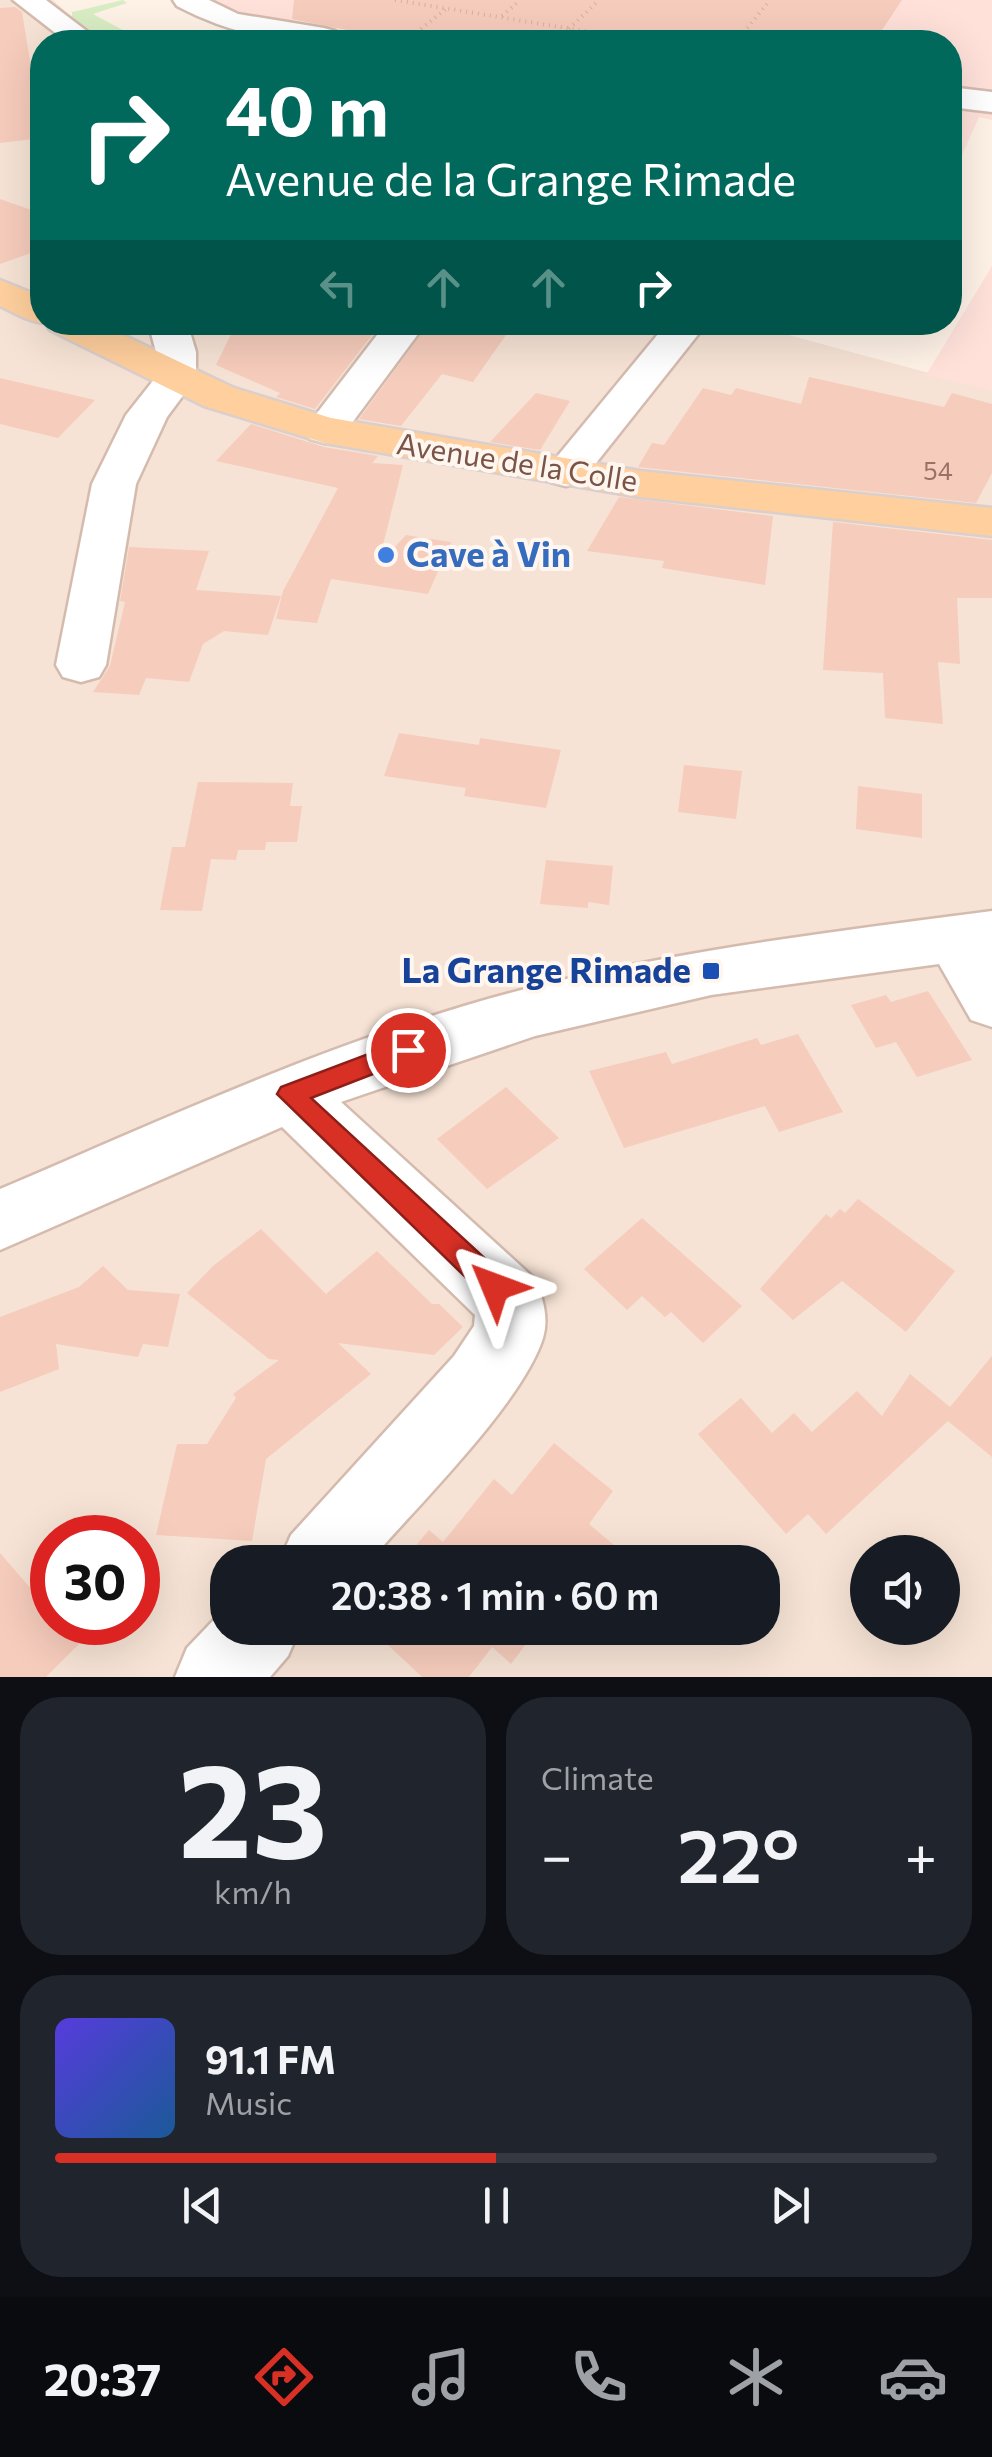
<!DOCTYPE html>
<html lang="en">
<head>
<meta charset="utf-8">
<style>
	body { margin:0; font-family:Commissioner,sans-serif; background:#20242c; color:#f1f3f6; height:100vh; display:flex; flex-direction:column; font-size:38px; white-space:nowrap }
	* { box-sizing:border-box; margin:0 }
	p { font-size:32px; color:#9ea1a6 }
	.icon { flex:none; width:55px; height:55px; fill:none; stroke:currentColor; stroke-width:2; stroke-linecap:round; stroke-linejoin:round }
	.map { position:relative; height:1677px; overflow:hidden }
	.drawer { display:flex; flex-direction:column; gap:20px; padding:20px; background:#0d0f14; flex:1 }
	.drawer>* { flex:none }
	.hud { position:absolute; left:30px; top:30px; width:932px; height:305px; border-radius:40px; box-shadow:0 10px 40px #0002; background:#00695c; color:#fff; overflow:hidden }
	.controls { position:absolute; left:850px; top:1535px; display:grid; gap:20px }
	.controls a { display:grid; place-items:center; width:110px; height:110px; border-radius:50%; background:#171b24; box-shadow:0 10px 40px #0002; font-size:50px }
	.speed { position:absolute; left:30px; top:1515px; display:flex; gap:20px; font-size:50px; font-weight:700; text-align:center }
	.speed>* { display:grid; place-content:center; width:130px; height:130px; border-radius:50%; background:#171b24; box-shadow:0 10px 40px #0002; line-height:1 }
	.speed .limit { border:15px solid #d22; background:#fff; color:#111 }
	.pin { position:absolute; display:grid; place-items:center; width:85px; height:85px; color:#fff; margin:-42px; border:5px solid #fff; border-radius:50%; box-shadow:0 2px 10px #0007 }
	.me { position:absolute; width:110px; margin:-55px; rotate:314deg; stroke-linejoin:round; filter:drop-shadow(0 0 8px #0008) }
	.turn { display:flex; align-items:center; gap:35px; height:210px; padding:0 30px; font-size:45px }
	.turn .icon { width:130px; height:130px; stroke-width:2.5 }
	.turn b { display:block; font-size:70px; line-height:85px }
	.lanes { display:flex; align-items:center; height:95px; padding:0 30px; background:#0003; justify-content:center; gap:50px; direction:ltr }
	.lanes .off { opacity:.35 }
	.big { font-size:75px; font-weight:600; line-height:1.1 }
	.drawer .tile { flex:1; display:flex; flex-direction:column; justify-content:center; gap:15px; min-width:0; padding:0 35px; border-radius:40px; background:#20242c }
	.drawer .dial { align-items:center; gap:0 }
	.dial b { font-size:130px; line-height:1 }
	.song { display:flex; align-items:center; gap:30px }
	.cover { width:120px; height:120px; border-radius:15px; background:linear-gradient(135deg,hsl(250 70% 55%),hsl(210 70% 35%)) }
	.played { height:10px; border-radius:5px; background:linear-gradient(90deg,#d93025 50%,#363941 50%) }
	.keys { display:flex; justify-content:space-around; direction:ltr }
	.heat { display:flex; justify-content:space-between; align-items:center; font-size:55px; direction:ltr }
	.drawer .tiles { flex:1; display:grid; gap:20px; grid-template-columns:1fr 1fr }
	.tile:last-child { grid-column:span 2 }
	.trip { position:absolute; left:210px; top:1545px; width:570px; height:100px; border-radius:40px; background:#171b24; box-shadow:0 10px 40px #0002; font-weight:600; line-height:100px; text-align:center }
	.tab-bar { display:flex; height:160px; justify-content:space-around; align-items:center; background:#090b0e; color:#9ea1a6 }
	.tab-bar .icon { width:70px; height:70px }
	.tab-bar .selected { color:#d93025 }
	.tab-bar b { font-size:45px; color:#f1f3f6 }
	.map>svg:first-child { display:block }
	.residential { fill:#f6e3d5; fill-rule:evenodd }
	.commercial { fill:#ffe1da }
	.green { fill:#d9edc4 }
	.building { fill:#f6ccbc }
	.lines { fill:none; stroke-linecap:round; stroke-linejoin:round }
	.minor-casing { stroke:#d4bbae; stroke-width:5 }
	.major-casing { stroke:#dacfcc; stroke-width:5 }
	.path { stroke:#dbaf9f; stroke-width:4; stroke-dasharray:1 5; stroke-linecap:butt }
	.minor { fill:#fff; fill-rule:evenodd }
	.major { fill:#ffcf9d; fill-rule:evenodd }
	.route { fill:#d93025; stroke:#8d1f18; stroke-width:2.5 }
	.shop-dot { fill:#3f7fe0; stroke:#fff7ef; stroke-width:4 }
	.transit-dot { fill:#1a4fb4; stroke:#fff7ef; stroke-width:4 }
	.labels { text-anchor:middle; stroke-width:8; stroke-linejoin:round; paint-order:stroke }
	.far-number-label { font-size:25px; fill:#9a7265 }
	.far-street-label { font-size:30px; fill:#7b5448; stroke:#fff7ef }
	.shop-label { font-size:35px; font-weight:bold; fill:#366cbe; stroke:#fff7ef; text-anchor:start }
	.transit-label { font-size:35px; font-weight:bold; fill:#164399; stroke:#fff7ef; text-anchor:end }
</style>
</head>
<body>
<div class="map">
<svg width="992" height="1677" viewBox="0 0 992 1677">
	<rect width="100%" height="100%" fill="#fef2e7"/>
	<path class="residential" d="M0,0H53L98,42H42V322L775,323L770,330L992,390V1677H0ZM52,1538H138V1622H52ZM868,1552H942V1628H868ZM228,1562H762V1628H228Z"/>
	<g class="commercial">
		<path d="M194,0H992V120L979,117L959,162L950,161V42H251L241,39Z"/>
		<path d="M992,266V390L926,375Z"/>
	</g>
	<path class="green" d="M123,0L127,3L93,14L145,42H106L72,18V12Z"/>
	<g class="building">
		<path d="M294,0H902L874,42H339L347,30L292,19Z"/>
		<path d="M15,7L22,12L36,98L42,97V138L0,143V8Z"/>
		<path d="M0,199L40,213L42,249L0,264Z"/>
		<path d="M237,322H382L315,409L276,397L280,393L216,365Z"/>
		<path d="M430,322H515L473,382L442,374L401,426L359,419Z"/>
		<path d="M809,377L944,407L952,393L992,404V473L976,503L638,467L652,443L664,445L703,388L731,395L736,388L801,404Z"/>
		<path d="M0,378L95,400L58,438L0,424Z"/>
		<path d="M536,393L570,401L540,450L490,442Z"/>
		<path d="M251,424L324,447L378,456L372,463L403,465L378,565L406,535L451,542L428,594L331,579L317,623L276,619L283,591L338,488L216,461Z"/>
		<path d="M619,497L773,516L765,585L662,568L664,561L587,551Z"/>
		<path d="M833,522L992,540V598H957L960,664L938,662L943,724L885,718L883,673L823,670Z"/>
		<path d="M129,547L209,551L196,590L281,596L268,635L224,631L203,644L189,682L146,678L139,695L93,692L110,666L125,602L120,601Z"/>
		<path d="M399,733L479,745L480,738L561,750L546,808L464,796L466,788L384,776Z"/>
		<path d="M684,765L742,771L736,819L678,812Z"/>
		<path d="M198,782L293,783L290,806H302L297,842H266L265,850H238L236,860L211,859L202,911L160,910L172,847H185Z"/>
		<path d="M858,786L922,794V838L856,829Z"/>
		<path d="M546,860L613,866L609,905L588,902V908L540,904Z"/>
		<path d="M928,991L972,1060L917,1077L896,1042L876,1048L851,1005L886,995L891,1002Z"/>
		<path d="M798,1034L843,1112L779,1132L765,1106L624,1148L589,1071L666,1052L672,1064L757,1038L761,1045Z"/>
		<path d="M506,1087L559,1138L487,1189L437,1139Z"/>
		<path d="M858,1199L955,1271L906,1332L842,1281L793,1320L760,1289L826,1214L831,1218L840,1209L845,1213Z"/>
		<path d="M642,1218L742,1306L703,1343L671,1312L665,1317L642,1296L627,1310L584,1269Z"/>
		<path d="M261,1229L326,1294L377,1251L432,1304H439L463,1327L434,1355L338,1343L371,1374L266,1459L252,1541L156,1535L177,1444H207L236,1398L233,1394L279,1360L269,1359L187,1293L213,1266Z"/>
		<path d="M103,1266L128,1290L180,1294L168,1347L143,1344L138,1357L56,1344L59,1369L0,1392V1317L79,1287Z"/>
		<path d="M992,1356V1457L948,1421L826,1534L808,1514L786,1534L698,1434L741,1398L772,1433L794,1413L812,1432L857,1391L882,1416L910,1374L950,1407Z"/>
		<path d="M554,1443L613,1491L589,1524L634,1562H402L429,1530L443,1542L494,1479L512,1495Z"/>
		<path d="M0,1553L52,1613V1622H60L79,1644L46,1677H0Z"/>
		<path d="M370,1628H538L511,1664L492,1647L469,1677H422Z"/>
	</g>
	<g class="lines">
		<defs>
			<g id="minor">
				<path d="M13,0H46L101,42H67Z"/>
				<path d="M173,0H209L238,14L324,28L335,31L339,37L335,42C274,42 231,34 177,6Z"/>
				<path d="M950,87L992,92V112L950,107Z"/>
				<path d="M148,322H187L196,352V378L167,417L136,484L106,665L99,677L81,682L63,677L56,665L92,484L126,415L156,377V352Z"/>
				<path d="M387,322H427L340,439L325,443L310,439L304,430Z"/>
				<path d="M668,322H708L581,482L566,486L551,482L544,473L551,464Z"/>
				<path d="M992,911V1027L971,1020L939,964L711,995L535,1036L341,1102L535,1279C543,1298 549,1318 543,1338C522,1404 416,1507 369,1562H279L291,1535L454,1356L474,1326L475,1315L282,1127L0,1250V1189C176,1114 351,1032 537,986C687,949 839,931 992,911Z"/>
				<path d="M228,1605V1628H300L288,1656L270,1677H175L187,1648Z"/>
			</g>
			<path id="major" d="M0,280L42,297V322H96L234,388L331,418L640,471L992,508V536L640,497L325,443L204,406L50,330L45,323C29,322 15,313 0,306Z"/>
		</defs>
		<use href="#minor" class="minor-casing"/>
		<use href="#major" class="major-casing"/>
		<g class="path">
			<path d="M395,0L652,42"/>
			<path d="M502,16L520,0"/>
			<path d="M421,29L446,9"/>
			<path d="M569,29L599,0"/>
			<path d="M691,42L695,39L713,42"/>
			<path d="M736,42L770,0"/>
		</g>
		<use href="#minor" class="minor"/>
		<use href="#major" class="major"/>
	</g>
	<path class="route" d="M408,1039L417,1042L421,1050L417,1057L311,1098L505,1277L509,1287L505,1296L495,1300L485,1296L277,1094L281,1087Z"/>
	<circle class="shop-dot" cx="386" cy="555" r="10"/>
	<rect class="transit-dot" x="701" y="961" width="20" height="20" rx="5"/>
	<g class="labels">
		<g class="far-number-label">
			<text x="938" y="480">54</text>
		</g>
		<g class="far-street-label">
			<text transform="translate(517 463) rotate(9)" y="10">Avenue de la Colle</text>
		</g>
		<g class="shop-label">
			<text x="406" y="567">Cave à Vin</text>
		</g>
		<g class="transit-label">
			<text x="691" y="983">La Grange Rimade</text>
		</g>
	</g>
</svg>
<div class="controls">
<a><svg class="icon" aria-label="sound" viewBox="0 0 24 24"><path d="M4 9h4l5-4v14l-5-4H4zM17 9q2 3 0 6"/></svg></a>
</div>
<div class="speed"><div class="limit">30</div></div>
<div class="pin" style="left:408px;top:1050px;background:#d93025"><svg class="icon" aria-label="arrive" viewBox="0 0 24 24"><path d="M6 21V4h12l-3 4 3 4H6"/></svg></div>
<svg class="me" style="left:495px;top:1287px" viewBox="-20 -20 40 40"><path d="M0-17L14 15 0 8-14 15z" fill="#d93025" stroke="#fff" stroke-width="4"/></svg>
<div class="trip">20:38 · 1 min · 60 m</div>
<div class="hud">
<div class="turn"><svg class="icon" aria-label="right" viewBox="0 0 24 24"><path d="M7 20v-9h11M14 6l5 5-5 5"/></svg><div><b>40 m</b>Avenue de la Grange Rimade</div></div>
<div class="lanes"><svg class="icon off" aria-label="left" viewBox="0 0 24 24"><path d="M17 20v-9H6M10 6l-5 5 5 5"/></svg><svg class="icon off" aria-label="ahead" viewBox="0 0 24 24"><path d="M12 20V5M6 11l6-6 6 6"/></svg><svg class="icon off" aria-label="ahead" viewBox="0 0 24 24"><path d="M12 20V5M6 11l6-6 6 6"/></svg><svg class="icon" aria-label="right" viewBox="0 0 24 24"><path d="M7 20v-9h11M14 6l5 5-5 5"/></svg></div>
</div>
</div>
<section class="drawer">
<div class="tiles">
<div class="tile dial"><b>23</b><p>km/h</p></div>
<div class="tile"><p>Climate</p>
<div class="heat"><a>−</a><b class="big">22°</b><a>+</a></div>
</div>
<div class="tile">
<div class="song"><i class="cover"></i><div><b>91.1 FM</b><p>Music</p></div></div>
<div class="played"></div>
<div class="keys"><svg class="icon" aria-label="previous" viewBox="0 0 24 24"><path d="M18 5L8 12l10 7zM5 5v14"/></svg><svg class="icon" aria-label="pause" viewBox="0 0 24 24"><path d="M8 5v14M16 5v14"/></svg><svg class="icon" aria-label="next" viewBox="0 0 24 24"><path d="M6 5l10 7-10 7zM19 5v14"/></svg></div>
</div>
</div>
</section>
<nav class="tab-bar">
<b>20:37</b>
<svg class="icon selected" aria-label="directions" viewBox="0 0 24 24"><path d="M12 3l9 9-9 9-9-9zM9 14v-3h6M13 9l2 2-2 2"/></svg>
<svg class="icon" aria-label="music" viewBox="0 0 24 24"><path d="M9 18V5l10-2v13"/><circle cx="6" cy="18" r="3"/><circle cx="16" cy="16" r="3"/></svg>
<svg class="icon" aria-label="phone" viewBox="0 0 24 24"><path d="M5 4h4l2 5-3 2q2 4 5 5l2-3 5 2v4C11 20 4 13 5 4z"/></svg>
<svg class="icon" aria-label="climate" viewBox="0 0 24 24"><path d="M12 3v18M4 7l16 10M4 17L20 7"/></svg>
<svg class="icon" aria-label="car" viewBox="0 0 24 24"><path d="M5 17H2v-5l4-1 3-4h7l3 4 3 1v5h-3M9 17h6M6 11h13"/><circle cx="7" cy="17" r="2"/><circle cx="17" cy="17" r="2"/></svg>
</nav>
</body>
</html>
